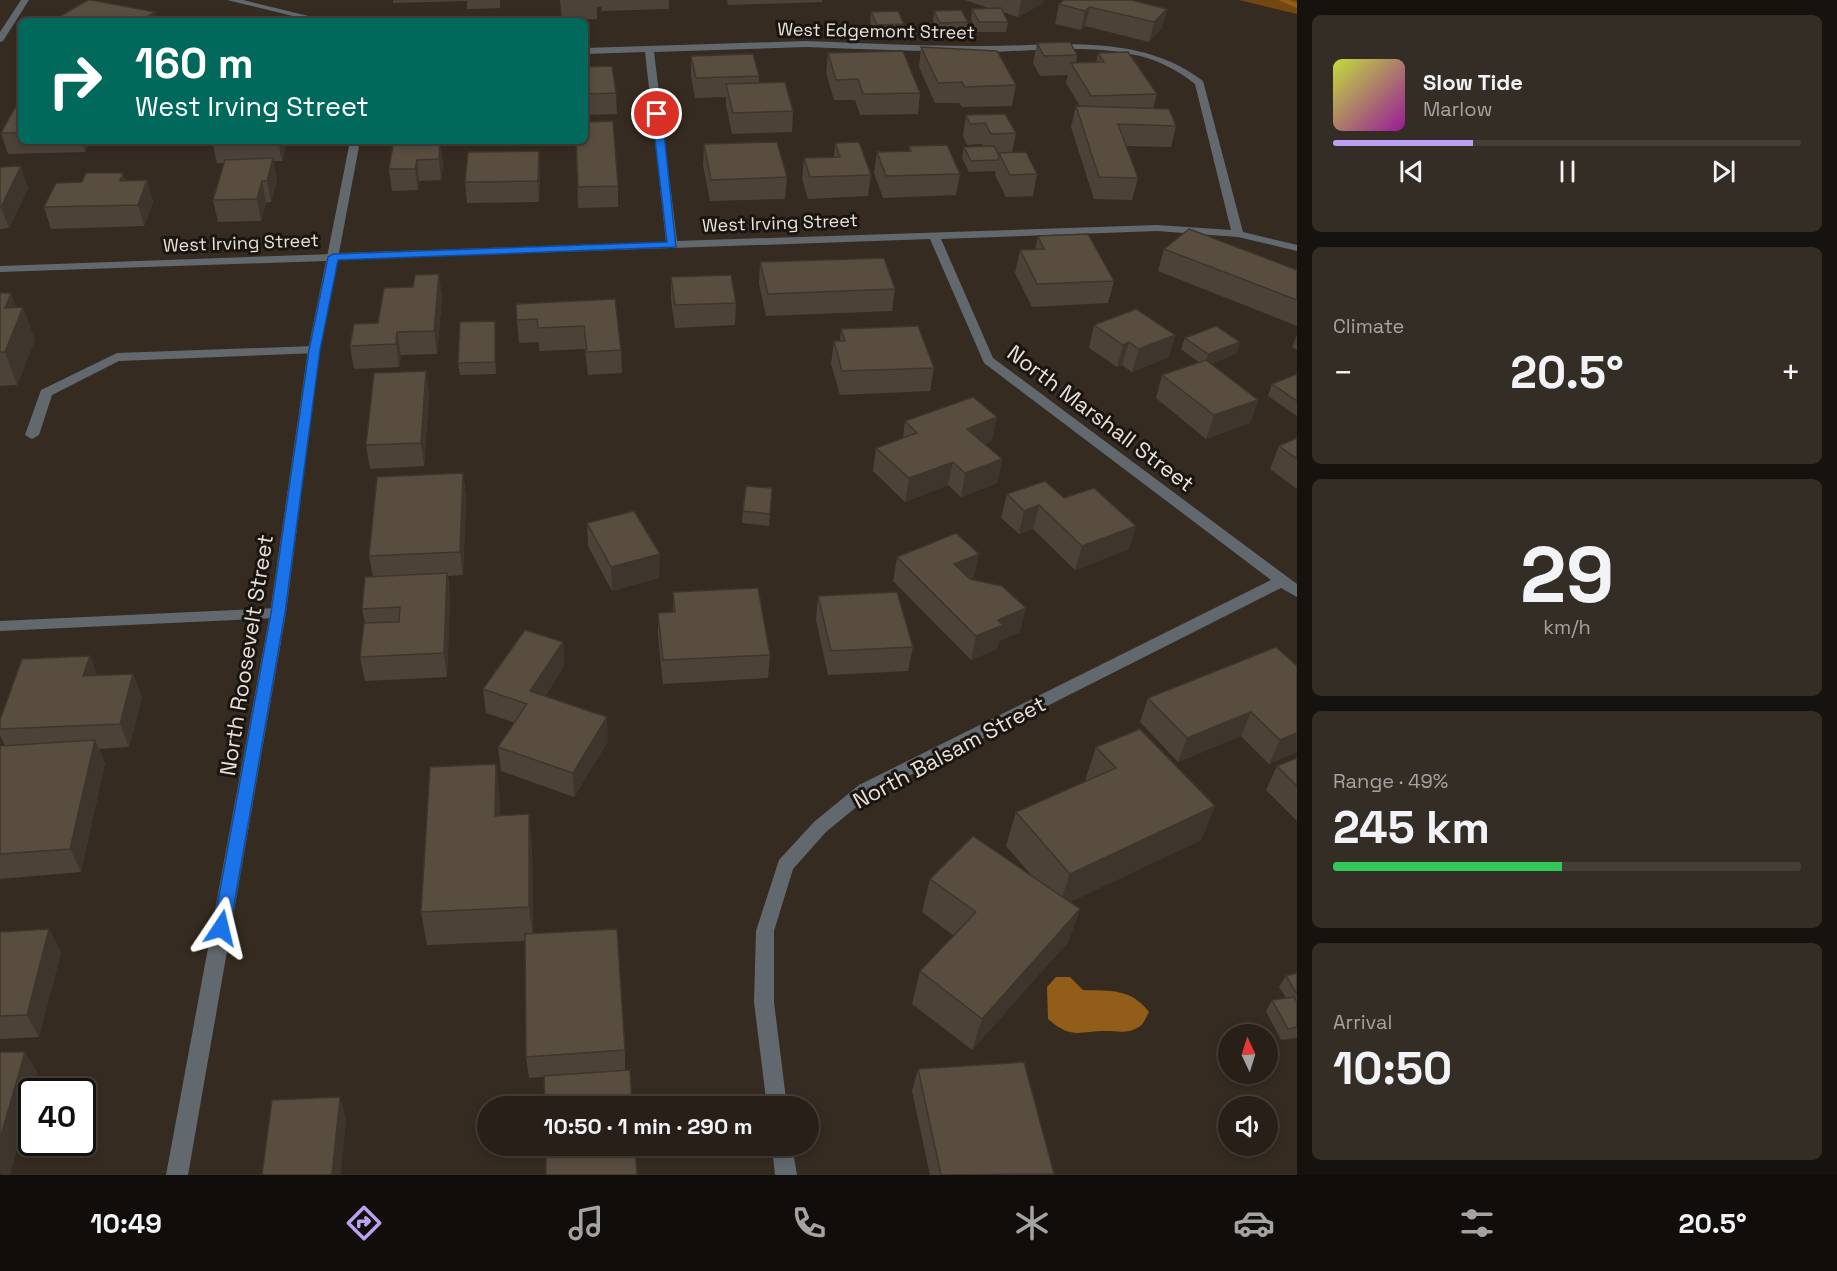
<!DOCTYPE html>
<html lang="en">
<head>
<meta charset="utf-8">
<style>
	body { margin:0; font-family:"Space Grotesk",sans-serif; background:#342d25; color:#f1f3f6; height:100vh; display:flex; flex-direction:column; font-size:22px; white-space:nowrap }
	* { box-sizing:border-box; margin:0 }
	p { font-size:20px; color:#a5a3a2 }
	.icon { flex:none; width:33px; height:33px; fill:none; stroke:currentColor; stroke-width:2; stroke-linecap:round; stroke-linejoin:round }
	.map { position:relative; flex:1; overflow:hidden }
	.panel { display:flex; flex-direction:column; gap:15px; padding:15px; background:#16120d; width:540px }
	.panel>* { flex:none }
	.guide { position:absolute; left:18px; top:18px; width:570px; height:126px; border-radius:9px; box-shadow:0 3px 9px #0003,0 0 0 2px #443e37; background:#00695c; color:#fff; overflow:hidden }
	.needle { width:39px; rotate:356deg }
	.buttons { position:absolute; left:1218px; top:1024px; display:grid; gap:12px }
	.buttons a { display:grid; place-items:center; width:60px; height:60px; border-radius:50%; background:#282018; box-shadow:0 3px 9px #0003,0 0 0 2px #443e37; font-size:30px }
	.speed { position:absolute; left:18px; top:1078px; display:flex; gap:12px; font-size:30px; font-weight:700; text-align:center }
	.speed>* { display:grid; place-content:center; width:78px; height:78px; border-radius:50%; background:#282018; box-shadow:0 3px 9px #0003,0 0 0 2px #443e37; line-height:1 }
	.speed .limit { border:3px solid #111; border-radius:9px; background:#fff; color:#111 }
	.pin { position:absolute; display:grid; place-items:center; width:51px; height:51px; color:#fff; margin:-26px; border:3px solid #fff; border-radius:50%; box-shadow:0 2px 6px #0007 }
	.me { position:absolute; width:66px; margin:-33px; rotate:10deg; stroke-linejoin:round; filter:drop-shadow(0 0 4px #0008) }
	.turn { display:flex; align-items:center; gap:21px; height:126px; padding:0 18px; font-size:27px }
	.turn .icon { width:78px; height:78px; stroke-width:2.5 }
	.turn b { display:block; font-size:42px; line-height:51px }
	.big { font-size:45px; font-weight:600; line-height:1.1 }
	.panel .card { flex:1; display:flex; flex-direction:column; justify-content:center; gap:9px; min-width:0; padding:0 21px; border-radius:9px; background:#342d25 }
	.panel .dial { align-items:center; gap:0 }
	.dial b { font-size:78px; line-height:1 }
	.song { display:flex; align-items:center; gap:18px }
	.cover { width:72px; height:72px; border-radius:9px; background:linear-gradient(135deg,hsl(70 70% 55%),hsl(300 70% 35%)) }
	.played { height:6px; border-radius:3px; background:linear-gradient(90deg,#bca0f2 30%,#443e37 30%) }
	.keys { display:flex; justify-content:space-around; direction:ltr }
	.heat { display:flex; justify-content:space-between; align-items:center; font-size:33px; direction:ltr }
	.charge { height:9px; border-radius:4px; background:linear-gradient(90deg,#34c759 49%,#443e37 0) }
	.trip { position:absolute; left:477px; top:1096px; width:342px; height:60px; border-radius:30px; background:#282018; box-shadow:0 3px 9px #0003,0 0 0 2px #443e37; font-weight:600; line-height:60px; text-align:center }
	.tab-bar { display:flex; height:96px; justify-content:space-around; align-items:center; background:#100d0a; color:#a5a3a2 }
	.tab-bar .icon { width:42px; height:42px }
	.tab-bar .active { color:#bca0f2 }
	.tab-bar b { font-size:27px; color:#f1f3f6 }
	main { display:flex; flex:1; min-height:0 }
	.map>svg:first-child { display:block }
	.green { fill:#734810 }
	.water { fill:#915d18 }
	.lines { fill:none; stroke-linecap:round; stroke-linejoin:round }
	.stream { fill:#915d18; fill-rule:evenodd }
	.service { fill:#62696e; fill-rule:evenodd }
	.minor { fill:#62696e; fill-rule:evenodd }
	.tertiary { fill:#62696e; fill-rule:evenodd }
	.wall { fill:#4d4237 }
	.shaded-wall { fill:#3e362d }
	.building { fill:#594d40; stroke:#3e362d; stroke-width:1.5 }
	.route { fill:#1a73e8; stroke:#114b97; stroke-width:1.5 }
	.labels { text-anchor:middle; stroke-width:6; stroke-linejoin:round; paint-order:stroke }
	.far-street-label { font-size:18px; fill:#e8e0d9; stroke:#1a1510 }
	.street-label { font-size:22px; fill:#e8e0d9; stroke:#1a1510 }
</style>
</head>
<body>
<main>
<div class="map">
<svg width="1297" height="1175" viewBox="0 0 1297 1175">
	<rect width="100%" height="100%" fill="#362b20"/>
	<path class="green" d="M1239,0H1297V14Z"/>
	<path class="water" d="M1056,977H1070L1083,990C1110,991 1131,988 1149,1012C1146,1017 1144,1024 1139,1027C1128,1034 1118,1031 1106,1031C1079,1031 1072,1040 1048,1019L1047,987Z"/>
	<g class="lines">
		<path class="stream" d="M1278,0H1289L1297,3V8Z"/>
		<path class="service" d="M314,346L318,347V353L119,361L52,395L39,435L32,439L25,435L41,390L117,353Z"/>
		<g class="minor">
			<path d="M21,0H29L3,41L0,42V32Z"/>
			<path d="M227,0H243L329,21H313Z"/>
			<path d="M806,41C862,43 918,46 975,46C1052,47 1138,31 1203,81L1243,232L1297,245V251L1238,237L1157,231L941,239L993,358L1297,584V597L1281,588L871,795L826,832L793,869L774,931V1002L787,1107H767L754,1002L756,931L779,860L814,822L859,785L1271,580L984,363L930,239L333,260L327,257L350,141H360L339,253L666,242L645,52L585,54V48ZM806,47C867,49 928,52 989,52C1032,51 1088,45 1130,54C1155,58 1176,69 1195,84L1231,230L1157,225L677,241L654,52Z"/>
			<path d="M278,608L286,613L278,618L0,631V621Z"/>
			<path d="M772,1146H792L797,1175H775Z"/>
		</g>
		<path class="tertiary" d="M333,254L339,257L320,350L286,613L188,1175H166L270,613L308,350L326,261L0,272V266Z"/>
	</g>
	<g class="wall">
		<path d="M393,0H500V8L467,9V1L393,3Z"/>
		<path d="M560,0H669V9L602,11L601,7H597V19L562,20Z"/>
		<path d="M727,0H822V2L728,5Z"/>
		<path d="M965,0H1044L1043,3L1018,17L1003,12L1008,22L1006,32H977L971,19L972,9H991Z"/>
		<path d="M1059,4L1167,9L1162,28L1149,42L1085,26L1081,30L1055,24Z"/>
		<path d="M934,11L968,22L966,32L939,33L933,21Z"/>
		<path d="M871,12L904,24L903,34L876,35L870,22Z"/>
		<path d="M1037,43L1077,55L1076,63H1096L1098,53L1157,94L1153,108L1176,126L1171,147L1126,146L1138,178L1132,200L1094,199L1071,127L1076,106H1080L1066,83L1068,75L1040,76L1033,63Z"/>
		<path d="M921,47L1016,85L1012,106L962,107L959,103H935L919,67Z"/>
		<path d="M828,53L920,93L918,114L860,115L855,100H834L826,73Z"/>
		<path d="M691,56L759,76V83L793,111L792,132L732,134L726,105V97L695,98L691,76Z"/>
		<path d="M585,67L616,93L617,114L587,115L586,111H585Z"/>
		<path d="M21,104V141H90L85,152L8,154L1,133Z"/>
		<path d="M966,115L1016,133L1012,153L1037,174L1033,196L1006,197L995,175L996,171L969,172L962,158L964,147L983,146L982,144L967,145L963,136Z"/>
		<path d="M212,141H287L282,161H273L277,180L271,202L266,203L261,221L218,222L213,200L225,163H217Z"/>
		<path d="M576,141L618,186V207L578,208Z"/>
		<path d="M835,143L871,175L868,196L808,199L802,179L804,158L834,157Z"/>
		<path d="M440,144L443,165L441,180L419,181L418,190L392,191L389,169Z"/>
		<path d="M704,144L787,177L785,199L710,201L703,165Z"/>
		<path d="M909,146L960,174L956,195L883,198L874,173L877,152L909,151Z"/>
		<path d="M539,151L540,172L539,202L467,203L465,182Z"/>
		<path d="M0,167L28,188L9,228L0,229Z"/>
		<path d="M123,173L125,181L147,180L153,202L144,226L51,229L44,207L82,182Z"/>
		<path d="M1038,236L1114,281L1108,303L1032,307L1015,273L1020,250H1035Z"/>
		<path d="M1164,249L1297,270V326L1158,271Z"/>
		<path d="M760,262L895,289L892,311L766,316L759,284Z"/>
		<path d="M671,277L736,303L735,325L675,328L671,300Z"/>
		<path d="M0,293L16,307L35,340L17,385L0,386Z"/>
		<path d="M442,296L437,354L401,355L399,367L354,369L350,346L378,323Z"/>
		<path d="M615,299L621,350L622,373L588,375L585,349L539,351V342L519,343L517,320Z"/>
		<path d="M1094,325L1175,335L1169,357L1132,372L1122,365L1117,367L1089,348Z"/>
		<path d="M841,329L934,368L930,391L840,395L831,364L834,341H840Z"/>
		<path d="M496,333V374L460,375L458,363Z"/>
		<path d="M1297,335V350L1292,347Z"/>
		<path d="M1185,338L1240,342L1236,354L1210,364L1258,400L1250,423L1206,439L1156,398L1162,375L1200,363L1181,349Z"/>
		<path d="M1297,374V416L1268,396L1272,384Z"/>
		<path d="M429,394L424,466L370,469L366,445Z"/>
		<path d="M905,421L992,441L984,444L1002,459L997,483L961,497L948,485L905,502L873,471L876,448L903,438Z"/>
		<path d="M1297,438V489L1270,469L1279,446Z"/>
		<path d="M463,473L466,496L463,575L448,576L450,597L447,677L365,681L360,657L365,623L362,609L373,577L369,556Z"/>
		<path d="M772,488L769,526L742,523L743,511Z"/>
		<path d="M1007,494L1064,498L1136,526L1129,549L1075,570L1033,529L1019,534L1001,518Z"/>
		<path d="M587,523L659,578L612,591L588,546Z"/>
		<path d="M897,557L974,577L970,579L1020,632L999,641L997,649L971,660L893,581Z"/>
		<path d="M673,592L770,655L768,678L663,684L658,636V613L673,612Z"/>
		<path d="M818,596L913,647L908,671L828,675L816,620Z"/>
		<path d="M563,642L564,666L545,696L608,741L574,797L501,771L498,747L515,723L486,713L483,689Z"/>
		<path d="M90,656L97,676L133,674L142,698L129,747L99,749L105,763L81,872L0,879V746H5L0,735V729Z"/>
		<path d="M1297,666V752L1269,764L1241,736L1178,762L1140,722L1148,698Z"/>
		<path d="M1096,747L1215,806L1201,840L1070,902L1080,909L1068,942L972,1050L912,1004L920,971L954,936L922,912L930,879L1032,876L1006,846L1016,812L1085,781Z"/>
		<path d="M1297,758V821L1266,790L1277,766Z"/>
		<path d="M500,798L499,816L532,848L533,934L625,1050V1071L529,1078L526,1057L525,941L427,945L421,912Z"/>
		<path d="M49,929L61,952L39,1037L0,1039V932Z"/>
		<path d="M1297,973V1038L1281,1040L1266,1011L1272,1000L1286,998L1279,987L1286,976Z"/>
		<path d="M918,1069L1054,1174V1175H930L912,1091Z"/>
	</g>
	<g class="shaded-wall">
		<path d="M1021,0H1044L1043,3L1018,17Z"/>
		<path d="M1090,7L1085,26L1081,30L1085,11Z"/>
		<path d="M1167,9L1162,28L1149,42L1154,22Z"/>
		<path d="M155,12L157,21H140Z"/>
		<path d="M82,141H90L85,152Z"/>
		<path d="M278,141H287L282,161Z"/>
		<path d="M440,144L443,165L441,180L439,159Z"/>
		<path d="M539,151L540,172L539,202L538,181Z"/>
		<path d="M273,158L277,180L271,202L267,181Z"/>
		<path d="M417,160L419,181L418,190L415,169Z"/>
		<path d="M21,166L28,188L9,228L1,207Z"/>
		<path d="M123,173L129,194L120,181Z"/>
		<path d="M147,180L153,202L144,226L138,205Z"/>
		<path d="M262,181L266,203L261,221L257,199Z"/>
		<path d="M439,274L442,296L437,354L434,331Z"/>
		<path d="M11,293L19,316L23,307L35,340L17,385L5,352V308Z"/>
		<path d="M495,321L496,333V374L495,362Z"/>
		<path d="M397,332L401,355L399,367L396,344Z"/>
		<path d="M1175,335L1169,357L1132,372L1139,349Z"/>
		<path d="M1129,342L1122,365L1117,367L1123,345Z"/>
		<path d="M1240,342L1236,354L1205,366L1208,354Z"/>
		<path d="M426,371L429,394L424,466L421,443Z"/>
		<path d="M1258,400L1250,423L1206,439L1214,415Z"/>
		<path d="M997,417L992,441L963,452L967,429Z"/>
		<path d="M1002,459L997,483L961,497L965,473Z"/>
		<path d="M953,462L948,485L905,502L909,478Z"/>
		<path d="M463,473L466,496L463,575L460,552Z"/>
		<path d="M1039,505L1033,529L1019,534L1024,511Z"/>
		<path d="M1136,526L1129,549L1075,570L1082,546Z"/>
		<path d="M660,554L659,578L612,591L611,567Z"/>
		<path d="M979,554L974,577L949,588L954,564Z"/>
		<path d="M447,573L450,597L447,677L444,653Z"/>
		<path d="M1026,608L1020,632L999,641L997,649L971,660L976,636L998,620Z"/>
		<path d="M563,642L564,666L532,715L530,691Z"/>
		<path d="M90,656L99,680L83,676Z"/>
		<path d="M133,674L142,698L129,747L120,724Z"/>
		<path d="M1251,712L1241,736L1178,762L1187,738Z"/>
		<path d="M607,717L608,741L574,797L573,773Z"/>
		<path d="M1297,733V752L1269,764L1280,740Z"/>
		<path d="M95,740L105,763L81,872L70,849Z"/>
		<path d="M496,764L500,798L499,850L495,816Z"/>
		<path d="M1215,806L1201,840L1058,908L1070,874Z"/>
		<path d="M529,814L532,848L533,940L529,907Z"/>
		<path d="M1080,909L1068,942L972,1050L982,1019Z"/>
		<path d="M49,929L61,952L39,1037L27,1015Z"/>
		<path d="M25,1052L38,1073L33,1092H32V1096L10,1175H2L0,1172V1139Z"/>
		<path d="M340,1097L346,1118L341,1175H332Z"/>
	</g>
	<g class="building">
		<path d="M88,0H91L155,12L140,21H101L88,18L83,21H52Z"/>
		<path d="M1064,0H1131L1167,9L1154,22L1090,7L1085,11L1059,4Z"/>
		<path d="M1001,8L1008,22H979L972,9Z"/>
		<path d="M961,10L968,22L940,23L934,11Z"/>
		<path d="M898,11L904,24L877,25L871,12Z"/>
		<path d="M255,19L254,21H220L221,20Z"/>
		<path d="M1070,42L1077,55L1044,56L1037,43Z"/>
		<path d="M921,47L997,51L1016,85L965,87L962,82L938,83Z"/>
		<path d="M903,51L920,93L863,94L858,79L836,80L828,53Z"/>
		<path d="M1128,52L1157,94L1091,96L1071,63L1104,62L1098,53Z"/>
		<path d="M753,54L759,76L696,78L691,56Z"/>
		<path d="M612,66L616,93L586,94L585,91V67Z"/>
		<path d="M785,82L793,111L733,113L726,84Z"/>
		<path d="M17,104H21V133H1Z"/>
		<path d="M1076,106L1169,109L1176,126L1118,124L1138,178L1099,177Z"/>
		<path d="M1005,114L1016,133L991,134L985,123L970,124L966,115Z"/>
		<path d="M613,121L618,186L578,187L576,141H585V122Z"/>
		<path d="M212,141H241L212,142Z"/>
		<path d="M777,142L787,177L711,180L704,144Z"/>
		<path d="M859,142L871,175L810,177L804,158L840,157L835,143Z"/>
		<path d="M440,144L439,159L417,160L415,169H389L393,145Z"/>
		<path d="M947,145L960,174L886,176L877,152L911,151L909,146Z"/>
		<path d="M994,146L999,156L998,160L971,161L964,147Z"/>
		<path d="M539,151L538,181L465,182L468,152Z"/>
		<path d="M1026,152L1037,174L1010,175L999,153Z"/>
		<path d="M273,158L267,181H262L257,199L213,200L225,160Z"/>
		<path d="M21,166L1,207H0V167Z"/>
		<path d="M86,173H123L120,181L147,180L138,205L44,207L56,183L82,182Z"/>
		<path d="M1189,229L1297,270V300L1164,249Z"/>
		<path d="M1088,234L1114,281L1037,284L1020,250L1044,249L1038,236Z"/>
		<path d="M884,258L895,289L768,294L760,262Z"/>
		<path d="M439,274L434,331L397,332L396,344L350,346L354,324L378,323L384,288L413,287L415,275Z"/>
		<path d="M731,275L736,303L675,305L671,277Z"/>
		<path d="M0,293H11L5,308L23,307L5,352H0Z"/>
		<path d="M615,299L621,350L587,352L584,326L538,328L537,319L517,320L516,304Z"/>
		<path d="M1136,309L1175,335L1139,349L1129,342L1123,345L1094,325Z"/>
		<path d="M495,321V362L458,363L460,322Z"/>
		<path d="M918,326L934,368L842,371L834,341H845L841,329Z"/>
		<path d="M1216,326L1240,342L1208,354L1185,338Z"/>
		<path d="M1206,360L1258,400L1214,415L1162,375Z"/>
		<path d="M426,371L421,443L366,445L374,373Z"/>
		<path d="M1297,374V401L1272,384Z"/>
		<path d="M973,397L997,417L967,429L1002,459L965,473L953,462L909,478L876,448L917,433L905,421Z"/>
		<path d="M1297,438V459L1279,446Z"/>
		<path d="M463,473L460,552L369,556L377,477Z"/>
		<path d="M1045,481L1064,498L1094,488L1136,526L1082,546L1039,505L1024,511L1007,494Z"/>
		<path d="M746,486L772,488L770,514L743,511Z"/>
		<path d="M634,511L660,554L611,567L587,523Z"/>
		<path d="M956,533L979,554L954,564L970,579L1002,586L1026,608L998,620L1003,625L976,636L897,557Z"/>
		<path d="M447,573L444,653L360,657L364,623L399,622L400,607L362,609L365,577Z"/>
		<path d="M758,588L770,655L663,660L658,613L675,612L673,592Z"/>
		<path d="M897,592L913,647L831,651L818,596Z"/>
		<path d="M525,630L563,642L530,691L607,717L573,773L498,747L527,704L483,689Z"/>
		<path d="M1276,647L1297,666V733L1280,740L1251,712L1187,738L1148,698Z"/>
		<path d="M90,656L83,676L133,674L120,724L0,729V720L22,659Z"/>
		<path d="M1140,729L1215,806L1070,874L1016,812L1116,768L1096,747Z"/>
		<path d="M95,740L70,849L0,854V746Z"/>
		<path d="M1297,758V786L1277,766Z"/>
		<path d="M496,764L495,816L529,814V907L421,912L430,767Z"/>
		<path d="M973,836L1080,909L982,1019L920,971L976,912L930,879Z"/>
		<path d="M49,929L27,1015L0,1016V932Z"/>
		<path d="M617,929L625,1050L526,1057L525,934Z"/>
		<path d="M1297,973V994L1286,976Z"/>
		<path d="M1294,997L1297,1002V1027L1288,1029L1272,1000Z"/>
		<path d="M0,1052H25L0,1139Z"/>
		<path d="M1024,1062L1054,1174L941,1175L918,1069Z"/>
		<path d="M630,1070L632,1107H545L544,1076Z"/>
		<path d="M340,1097L332,1175H262L272,1100Z"/>
		<path d="M546,1146H635L637,1175H546Z"/>
	</g>
	<path class="route" d="M657,112L662,114L676,247L338,260L320,350L285,613L230,928L227,934L221,936L215,934L213,928L271,613L309,350L328,257L333,254L667,242L652,114Z"/>
	<g class="labels">
		<g class="far-street-label">
			<text transform="translate(876 31) rotate(1)" y="6">West Edgemont Street</text>
			<text transform="translate(780 223) rotate(-2)" y="6">West Irving Street</text>
			<text transform="translate(241 243) rotate(-2)" y="6">West Irving Street</text>
		</g>
		<g class="street-label">
			<text transform="translate(1101 418) rotate(37)" y="8">North Marshall Street</text>
			<text transform="translate(246 655) rotate(-81)" y="8">North Roosevelt Street</text>
			<text transform="translate(949 752) rotate(-28)" y="8">North Balsam Street</text>
		</g>
	</g>
</svg>
<div class="buttons">
<a><svg class="needle" viewBox="-14 -14 28 28"><path d="M0-13l5 13h-10z" fill="#e53935"/><path d="M0 13l5-13h-10z" fill="#a5a3a2"/></svg></a>
<a><svg class="icon" aria-label="sound" viewBox="0 0 24 24"><path d="M4 9h4l5-4v14l-5-4H4zM17 9q2 3 0 6"/></svg></a>
</div>
<div class="speed"><div class="limit">40</div></div>
<div class="pin" style="left:657px;top:114px;background:#d93025"><svg class="icon" aria-label="arrive" viewBox="0 0 24 24"><path d="M6 21V4h12l-3 4 3 4H6"/></svg></div>
<svg class="me" style="left:221px;top:928px" viewBox="-20 -20 40 40"><path d="M0-17L14 15 0 8-14 15z" fill="#1a73e8" stroke="#fff" stroke-width="4"/></svg>
<div class="trip">10:50 · 1 min · 290 m</div>
<div class="guide">
<div class="turn"><svg class="icon" aria-label="right" viewBox="0 0 24 24"><path d="M7 20v-9h11M14 6l5 5-5 5"/></svg><div><b>160 m</b>West Irving Street</div></div>
</div>
</div>
<section class="panel">
<div class="card">
<div class="song"><i class="cover"></i><div><b>Slow Tide</b><p>Marlow</p></div></div>
<div class="played"></div>
<div class="keys"><svg class="icon" aria-label="previous" viewBox="0 0 24 24"><path d="M18 5L8 12l10 7zM5 5v14"/></svg><svg class="icon" aria-label="pause" viewBox="0 0 24 24"><path d="M8 5v14M16 5v14"/></svg><svg class="icon" aria-label="next" viewBox="0 0 24 24"><path d="M6 5l10 7-10 7zM19 5v14"/></svg></div>
</div>
<div class="card"><p>Climate</p>
<div class="heat"><a>−</a><b class="big">20.5°</b><a>+</a></div>
</div>
<div class="card dial"><b>29</b><p>km/h</p></div>
<div class="card"><p>Range · 49%</p><b class="big">245 km</b><div class="charge"></div></div>
<div class="card"><p>Arrival</p><b class="big">10:50</b></div>
</section>
</main>
<nav class="tab-bar">
<b>10:49</b>
<svg class="icon active" aria-label="directions" viewBox="0 0 24 24"><path d="M12 3l9 9-9 9-9-9zM9 14v-3h6M13 9l2 2-2 2"/></svg>
<svg class="icon" aria-label="music" viewBox="0 0 24 24"><path d="M9 18V5l10-2v13"/><circle cx="6" cy="18" r="3"/><circle cx="16" cy="16" r="3"/></svg>
<svg class="icon" aria-label="phone" viewBox="0 0 24 24"><path d="M5 4h4l2 5-3 2q2 4 5 5l2-3 5 2v4C11 20 4 13 5 4z"/></svg>
<svg class="icon" aria-label="climate" viewBox="0 0 24 24"><path d="M12 3v18M4 7l16 10M4 17L20 7"/></svg>
<svg class="icon" aria-label="car" viewBox="0 0 24 24"><path d="M5 17H2v-5l4-1 3-4h7l3 4 3 1v5h-3M9 17h6M6 11h13"/><circle cx="7" cy="17" r="2"/><circle cx="17" cy="17" r="2"/></svg>
<svg class="icon" aria-label="filters" viewBox="0 0 24 24"><path d="M4 7h16M4 17h16"/><circle cx="9" cy="7" r="2"/><circle cx="15" cy="17" r="2"/></svg>
<b>20.5°</b>
</nav>
</body>
</html>
